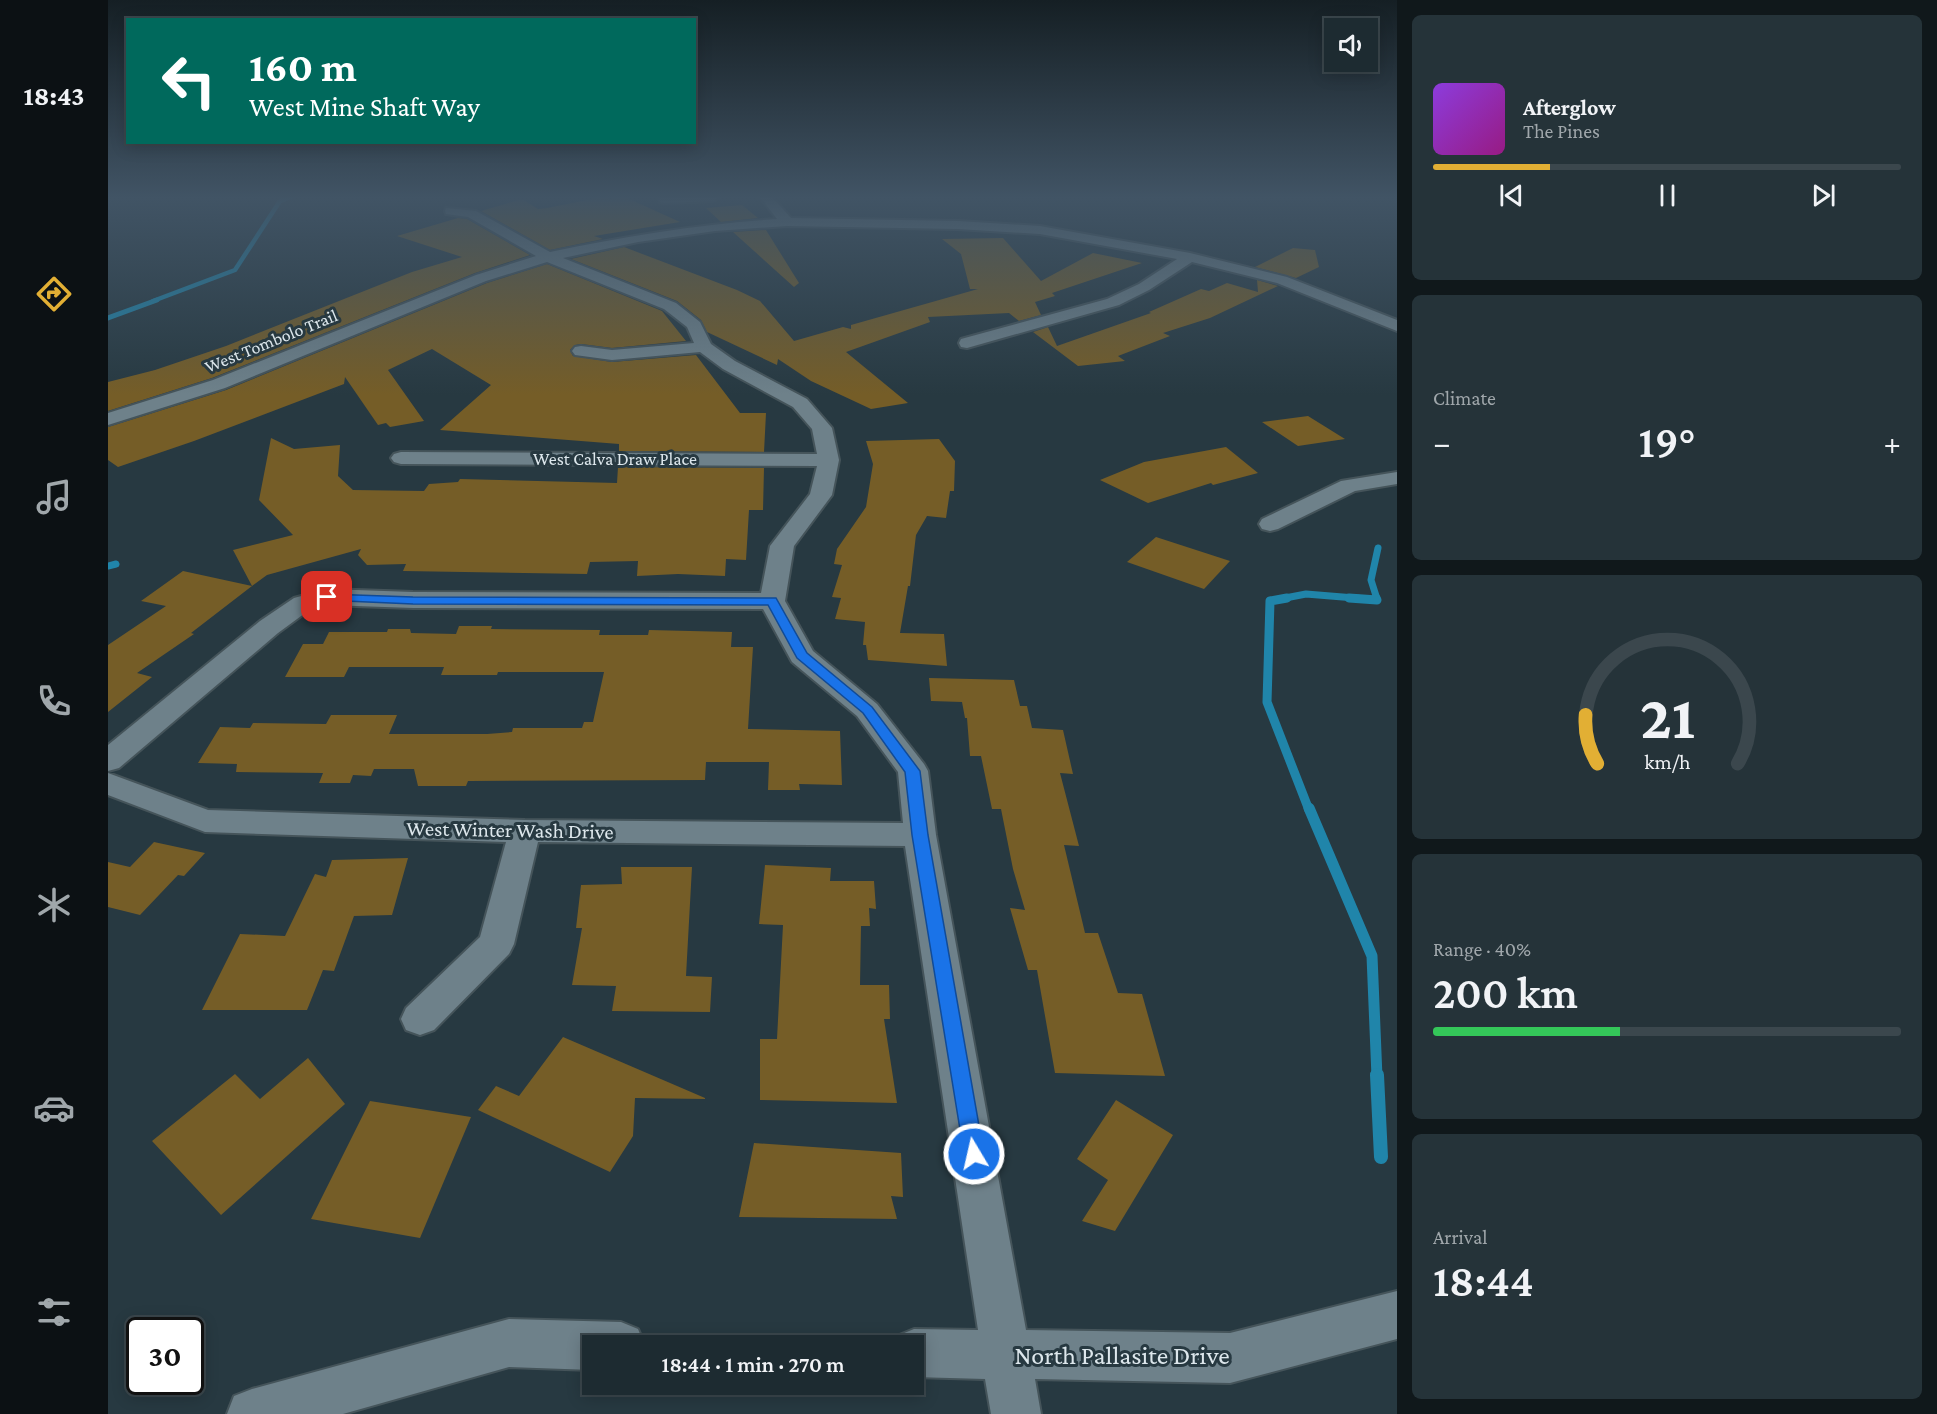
<!DOCTYPE html>
<html lang="en">
<head>
<meta charset="utf-8">
<style>
	body { margin:0; font-family:"Crimson Pro",serif; background:#253339; color:#f1f3f6; height:100vh; display:flex; flex-direction:column; font-size:22px; white-space:nowrap }
	* { box-sizing:border-box; margin:0 }
	p { font-size:20px; color:#a0a7ab }
	.icon { flex:none; width:33px; height:33px; fill:none; stroke:currentColor; stroke-width:2; stroke-linecap:round; stroke-linejoin:round }
	.map { position:relative; flex:1; overflow:hidden }
	.sheet { display:flex; flex-direction:column; gap:15px; padding:15px; background:#10181b; width:540px }
	.sheet>* { flex:none }
	.top-card { position:absolute; left:18px; top:18px; width:570px; height:126px; border-radius:0px; box-shadow:0 3px 15px #0003,0 0 0 2px #3b474d; background:#00695c; color:#fff; overflow:hidden }
	.fabs { position:absolute; left:1216px; top:18px; display:grid; gap:12px }
	.fabs a { display:grid; place-items:center; width:54px; height:54px; border-radius:0px; background:#1d2b31; box-shadow:0 3px 15px #0003,0 0 0 2px #3b474d; font-size:30px }
	.speed { position:absolute; left:18px; top:1317px; display:flex; gap:12px; font-size:30px; font-weight:700; text-align:center }
	.speed>* { display:grid; place-content:center; width:78px; height:78px; border-radius:50%; background:#1d2b31; box-shadow:0 3px 15px #0003,0 0 0 2px #3b474d; line-height:1 }
	.speed .limit { border:3px solid #111; border-radius:9px; background:#fff; color:#111 }
	.pin { position:absolute; display:grid; place-items:center; width:51px; height:51px; color:#fff; margin:-26px; border-radius:12px; box-shadow:0 3px 9px #0006 }
	.me { position:absolute; width:66px; margin:-33px; rotate:351deg; stroke-linejoin:round; filter:drop-shadow(0 0 4px #0008) }
	.turn { display:flex; align-items:center; gap:21px; height:126px; padding:0 24px; font-size:27px }
	.turn .icon { width:78px; height:78px; stroke-width:2.5 }
	.turn b { display:block; font-size:42px; line-height:51px }
	.big { font-size:45px; font-weight:600; line-height:1.1 }
	.sheet .tile { flex:1; display:flex; flex-direction:column; justify-content:center; gap:9px; min-width:0; padding:0 21px; border-radius:9px; background:#253339 }
	.sheet .dial { align-items:center; gap:0 }
	.dial svg { height:156px; overflow:visible; fill:none; stroke:#3b474d; stroke-width:7; stroke-linecap:round; text-anchor:middle }
	.dial text { fill:#f1f3f6; stroke:none }
	.song { display:flex; align-items:center; gap:18px }
	.cover { width:72px; height:72px; border-radius:9px; background:linear-gradient(135deg,hsl(270 70% 55%),hsl(310 70% 35%)) }
	.played { height:6px; border-radius:3px; background:linear-gradient(90deg,#e2af34 25%,#3b474d 25%) }
	.keys { display:flex; justify-content:space-around; direction:ltr }
	.heat { display:flex; justify-content:space-between; align-items:center; font-size:33px; direction:ltr }
	.charge { height:9px; border-radius:4px; background:linear-gradient(90deg,#34c759 40%,#3b474d 0) }
	.trip { position:absolute; left:474px; top:1335px; width:342px; height:60px; border-radius:0px; background:#1d2b31; box-shadow:0 3px 15px #0003,0 0 0 2px #3b474d; font-weight:600; line-height:60px; text-align:center }
	main { display:flex; flex:1; min-height:0 }
	.tab-bar { display:flex; flex-direction:column; width:108px; justify-content:space-around; align-items:center; background:#0c1114; color:#a0a7ab }
	.tab-bar .icon { width:42px; height:42px }
	.tab-bar .active { color:#e2af34 }
	.tab-bar b { font-size:27px; color:#f1f3f6 }
	.map>svg:first-child { display:block }
	.lines { fill:none; stroke-linecap:round; stroke-linejoin:round }
	.stream-far5 { stroke:#2085aa; stroke-width:4.5 }
	.stream-far4 { stroke:#2085aa; stroke-width:5 }
	.stream-far3 { stroke:#2085aa; stroke-width:7 }
	.stream-far2 { stroke:#2085aa; stroke-width:9 }
	.stream-far1 { stroke:#2085aa; stroke-width:11 }
	.stream { stroke:#2085aa; stroke-width:14 }
	.building { fill:#755d27 }
	.street-casing { stroke:#45545a; stroke-width:4 }
	.street { fill:#6e818a; fill-rule:evenodd }
	.route { fill:#1a73e8; stroke:#114b97; stroke-width:1.5 }
	.labels { text-anchor:middle; stroke-width:6; stroke-linejoin:round; paint-order:stroke }
	.far-street-label { font-size:18px; fill:#dde7ec; stroke:#273941 }
	.street-label { font-size:21px; fill:#dde7ec; stroke:#273941 }
	.near-street-label { font-size:26px; fill:#dde7ec; stroke:#273941 }
</style>
</head>
<body>
<main>
<nav class="tab-bar">
<b>18:43</b>
<svg class="icon active" aria-label="directions" viewBox="0 0 24 24"><path d="M12 3l9 9-9 9-9-9zM9 14v-3h6M13 9l2 2-2 2"/></svg>
<svg class="icon" aria-label="music" viewBox="0 0 24 24"><path d="M9 18V5l10-2v13"/><circle cx="6" cy="18" r="3"/><circle cx="16" cy="16" r="3"/></svg>
<svg class="icon" aria-label="phone" viewBox="0 0 24 24"><path d="M5 4h4l2 5-3 2q2 4 5 5l2-3 5 2v4C11 20 4 13 5 4z"/></svg>
<svg class="icon" aria-label="climate" viewBox="0 0 24 24"><path d="M12 3v18M4 7l16 10M4 17L20 7"/></svg>
<svg class="icon" aria-label="car" viewBox="0 0 24 24"><path d="M5 17H2v-5l4-1 3-4h7l3 4 3 1v5h-3M9 17h6M6 11h13"/><circle cx="7" cy="17" r="2"/><circle cx="17" cy="17" r="2"/></svg>
<svg class="icon" aria-label="filters" viewBox="0 0 24 24"><path d="M4 7h16M4 17h16"/><circle cx="9" cy="7" r="2"/><circle cx="15" cy="17" r="2"/></svg>
</nav>
<div class="map">
<svg width="1289" height="1414" viewBox="0 0 1289 1414">
	<rect width="100%" height="100%" fill="#273941"/>
	<g class="lines">
		<path class="stream-far5" d="M45,301L127,270L172,201L183,197"/>
		<path class="stream-far4" d="M0,318L49,300"/>
		<g class="stream-far3">
			<path d="M0,566L8,564"/>
			<path d="M1172,599L1198,594L1259,599"/>
			<path d="M1269,599L1263,580L1270,548"/>
		</g>
		<g class="stream-far2">
			<path d="M1179,598L1162,601L1159,702L1201,810"/>
			<path d="M1241,598L1269,600L1268,598"/>
		</g>
		<path class="stream-far1" d="M1201,808L1264,956L1269,1077"/>
		<path class="stream" d="M1269,1075L1273,1157"/>
	</g>
	<g class="building">
		<path d="M494,197L503,199L517,197L572,222L486,236L495,239L442,250L373,211L414,199L430,209L439,208Z"/>
		<path d="M634,205L650,218L613,222L598,208Z"/>
		<path d="M350,218L359,219L422,255L367,273L104,378L0,411V382L47,370L118,346L304,272L354,257L289,236Z"/>
		<path d="M658,230L691,283L686,287L625,232Z"/>
		<path d="M895,238L933,281L985,253L1034,263L944,293L947,296L927,302L933,315L911,321L901,313L820,317L822,322L738,352L800,403L763,409L703,381L670,359L669,365L599,332L593,320L569,301L463,259L516,247L629,290L652,301L686,341L735,327L743,329V325L870,289H862L853,254L834,239Z"/>
		<path d="M1185,248L1207,250L1211,267L1188,278L1147,267Z"/>
		<path d="M439,264L554,311L578,341L504,348L473,344L467,345L462,350L465,356L504,362L588,355L632,413H658L656,452L511,451V444L332,430L383,385L324,349L280,370L316,421L282,427L278,423L270,425L237,377L236,384L86,441L10,467L0,460V427L118,390L379,283Z"/>
		<path d="M1149,280L1170,286L1102,318L1055,333L1062,336L1010,356L1017,361L970,366L925,332L940,327L949,346L1043,313L1041,312L1093,289L1101,291L1119,283L1150,292Z"/>
		<path d="M1200,416L1237,439L1190,446L1154,422Z"/>
		<path d="M163,438L186,449L232,445L230,476L245,490L316,491L321,484L350,482L352,479L509,483L510,467L656,468L655,510H641L638,560L618,559L617,576L570,574L529,576L530,561L482,562L479,574L295,571L298,564L259,565L250,555L253,549L159,575L144,586L125,550L185,535L151,500Z"/>
		<path d="M831,439L847,461L846,491H842L838,518L819,516L808,535L802,586H800L792,633L836,634L839,666L760,660L758,645H755L757,622L727,619L733,598L724,597L734,565L726,564L729,549L758,507L765,464L758,441Z"/>
		<path d="M1118,447L1150,473L1105,485L1103,483L1040,503L992,480L1036,462Z"/>
		<path d="M1048,537L1122,561L1096,589L1019,562Z"/>
		<path d="M75,571L144,586L83,633L86,634L29,673L44,677L0,712V645L58,606L33,601Z"/>
		<path d="M351,626H384L383,629L492,630L491,635H540L541,630L624,632L623,647H645L640,729L732,731L734,785L691,784L692,790H660L661,762H598L597,780L360,781L358,786H310L306,769H266L263,776L245,775L242,783H211L215,773L128,772L129,764L90,763L112,727L142,728L145,723L218,724L223,715H289L281,734H379L404,732L405,728H474L476,722H485L496,672H390L389,675H333L336,667H241L236,677H177L195,644H215L221,632H279L280,629H302L303,633L348,634Z"/>
		<path d="M821,678L906,680L912,706H919L924,728L955,730L965,774L952,773L971,846L956,845L977,933H990L1010,993L1034,994L1057,1076L947,1073L929,970H920L902,908L917,910L905,869L893,809H884L873,756H862L859,718H857L854,702L823,701Z"/>
		<path d="M46,842L97,853L76,876L70,875L32,915L0,907V862L22,867Z"/>
		<path d="M300,858L284,915L246,916L226,971L215,970L199,1010H94L132,934L177,936L207,874L218,877L224,860Z"/>
		<path d="M657,865L723,868L722,881H766L768,909L761,908L762,926H753L752,985H781L782,1019H776L789,1103L652,1100V1039H669L675,925L651,924Z"/>
		<path d="M513,867H584L578,976L604,977L602,1012L504,1011L508,986L464,985L474,928H468L473,885L514,884Z"/>
		<path d="M455,1037L597,1098V1099L527,1098L525,1136L502,1172L370,1110L388,1086L411,1096Z"/>
		<path d="M200,1058L237,1104L113,1215L44,1141L127,1074L152,1099Z"/>
		<path d="M1008,1100L1065,1135L1007,1231L974,1221L1000,1180L969,1159Z"/>
		<path d="M262,1101L363,1117L312,1238L203,1219Z"/>
		<path d="M646,1143L793,1153L795,1197L783,1196L789,1219L631,1217Z"/>
	</g>
	<g class="lines">
		<defs>
			<g id="street">
				<path d="M551,197H611L605,201L556,203L552,202Z"/>
				<path d="M652,197H664L683,218L850,221L932,226L1082,253L1179,277L1289,320V331L1169,283L1084,262L1041,290L1011,305L859,348L853,347L851,343L853,339L999,299L1031,284L1069,259L932,234L850,229L679,226L607,231L530,242L455,258L568,303L592,322L603,344L627,361L699,399L724,428L731,460L724,495L686,546L677,601L705,651L769,704L816,764L820,771L828,835L918,1330L1122,1333L1289,1291V1339L1122,1383L927,1379L933,1414H883L877,1379L806,1377V1346H785L789,1336L806,1329L870,1330L797,846L430,842L406,944L401,954L326,1030L312,1035L298,1030L293,1019L298,1008L372,937L398,842L97,832L0,795V773L100,810L417,820L795,823L790,772L749,716L684,662L655,609L305,608L219,605L204,608L170,633L11,768L0,771V745L152,621L186,598L219,589L305,592L653,593L662,546L702,494L709,466L293,464L286,462L283,458L286,454L293,452L709,454L704,429L685,407L615,369L592,352L504,360L467,355L464,351L467,347L473,346L504,350L586,343L579,327L556,309L439,262L378,281L117,388L0,425V413L105,380L368,275L428,256L360,217L338,214L337,211L338,208L368,211L442,252C518,236 592,224 669,219Z"/>
				<path d="M1289,472V484L1247,491L1170,529L1162,531L1154,529L1151,524L1154,519L1233,481Z"/>
				<path d="M401,1319L513,1322L530,1329L537,1346H484V1370L401,1367L235,1414H119L126,1396L144,1389Z"/>
			</g>
		</defs>
		<use href="#street" class="street-casing"/>
		<use href="#street" class="street"/>
	</g>
	<linearGradient id="sky" x2="0" y2="1"><stop stop-color="#151f24"/><stop offset="0.5" stop-color="#415465"/><stop offset="1" stop-color="#415465" stop-opacity="0"/></linearGradient>
	<rect width="1289" height="395" fill="url(#sky)"/>
	<path class="route" d="M219,594L305,597L668,598L699,653L764,707L812,771L820,835L876,1154L873,1160L866,1163L859,1160L856,1154L804,835L797,772L755,713L689,658L660,605L305,604L215,600V595Z"/>
	<g class="labels">
		<g class="far-street-label">
			<text transform="translate(163 341) rotate(-22)" y="6">West Tombolo Trail</text>
			<text x="507" y="465">West Calva Draw Place</text>
		</g>
		<g class="street-label">
			<text transform="translate(402 830) rotate(1)" y="7">West Winter Wash Drive</text>
		</g>
		<g class="near-street-label">
			<text x="1014" y="1364">North Pallasite Drive</text>
		</g>
	</g>
</svg>
<div class="fabs">
<a><svg class="icon" aria-label="sound" viewBox="0 0 24 24"><path d="M4 9h4l5-4v14l-5-4H4zM17 9q2 3 0 6"/></svg></a>
</div>
<div class="speed"><div class="limit">30</div></div>
<div class="pin" style="left:219px;top:597px;background:#d93025"><svg class="icon" aria-label="arrive" viewBox="0 0 24 24"><path d="M6 21V4h12l-3 4 3 4H6"/></svg></div>
<svg class="me" style="left:866px;top:1154px" viewBox="-20 -20 40 40"><circle r="17" fill="#1a73e8" stroke="#fff" stroke-width="3"/><path d="M0-11L8 9 0 5-8 9z" fill="#fff"/></svg>
<div class="trip">18:44 · 1 min · 270 m</div>
<div class="top-card">
<div class="turn"><svg class="icon" aria-label="left" viewBox="0 0 24 24"><path d="M17 20v-9H6M10 6l-5 5 5 5"/></svg><div><b>160 m</b>West Mine Shaft Way</div></div>
</div>
</div>
<section class="sheet">
<div class="tile">
<div class="song"><i class="cover"></i><div><b>Afterglow</b><p>The Pines</p></div></div>
<div class="played"></div>
<div class="keys"><svg class="icon" aria-label="previous" viewBox="0 0 24 24"><path d="M18 5L8 12l10 7zM5 5v14"/></svg><svg class="icon" aria-label="pause" viewBox="0 0 24 24"><path d="M8 5v14M16 5v14"/></svg><svg class="icon" aria-label="next" viewBox="0 0 24 24"><path d="M6 5l10 7-10 7zM19 5v14"/></svg></div>
</div>
<div class="tile"><p>Climate</p>
<div class="heat"><a>−</a><b class="big">19°</b><a>+</a></div>
</div>
<div class="tile dial"><svg viewBox="0 0 100 80">
<path d="M14 69A42 42 0 1 1 86 69"/>
<path d="M14 69A42 42 0 0 1 8 44" stroke="#e2af34"/>
<text x="50" y="56" font-size="32" font-weight="700">21</text>
<text x="50" y="72" font-size="11">km/h</text>
</svg></div>
<div class="tile"><p>Range · 40%</p><b class="big">200 km</b><div class="charge"></div></div>
<div class="tile"><p>Arrival</p><b class="big">18:44</b></div>
</section>
</main>
</body>
</html>
